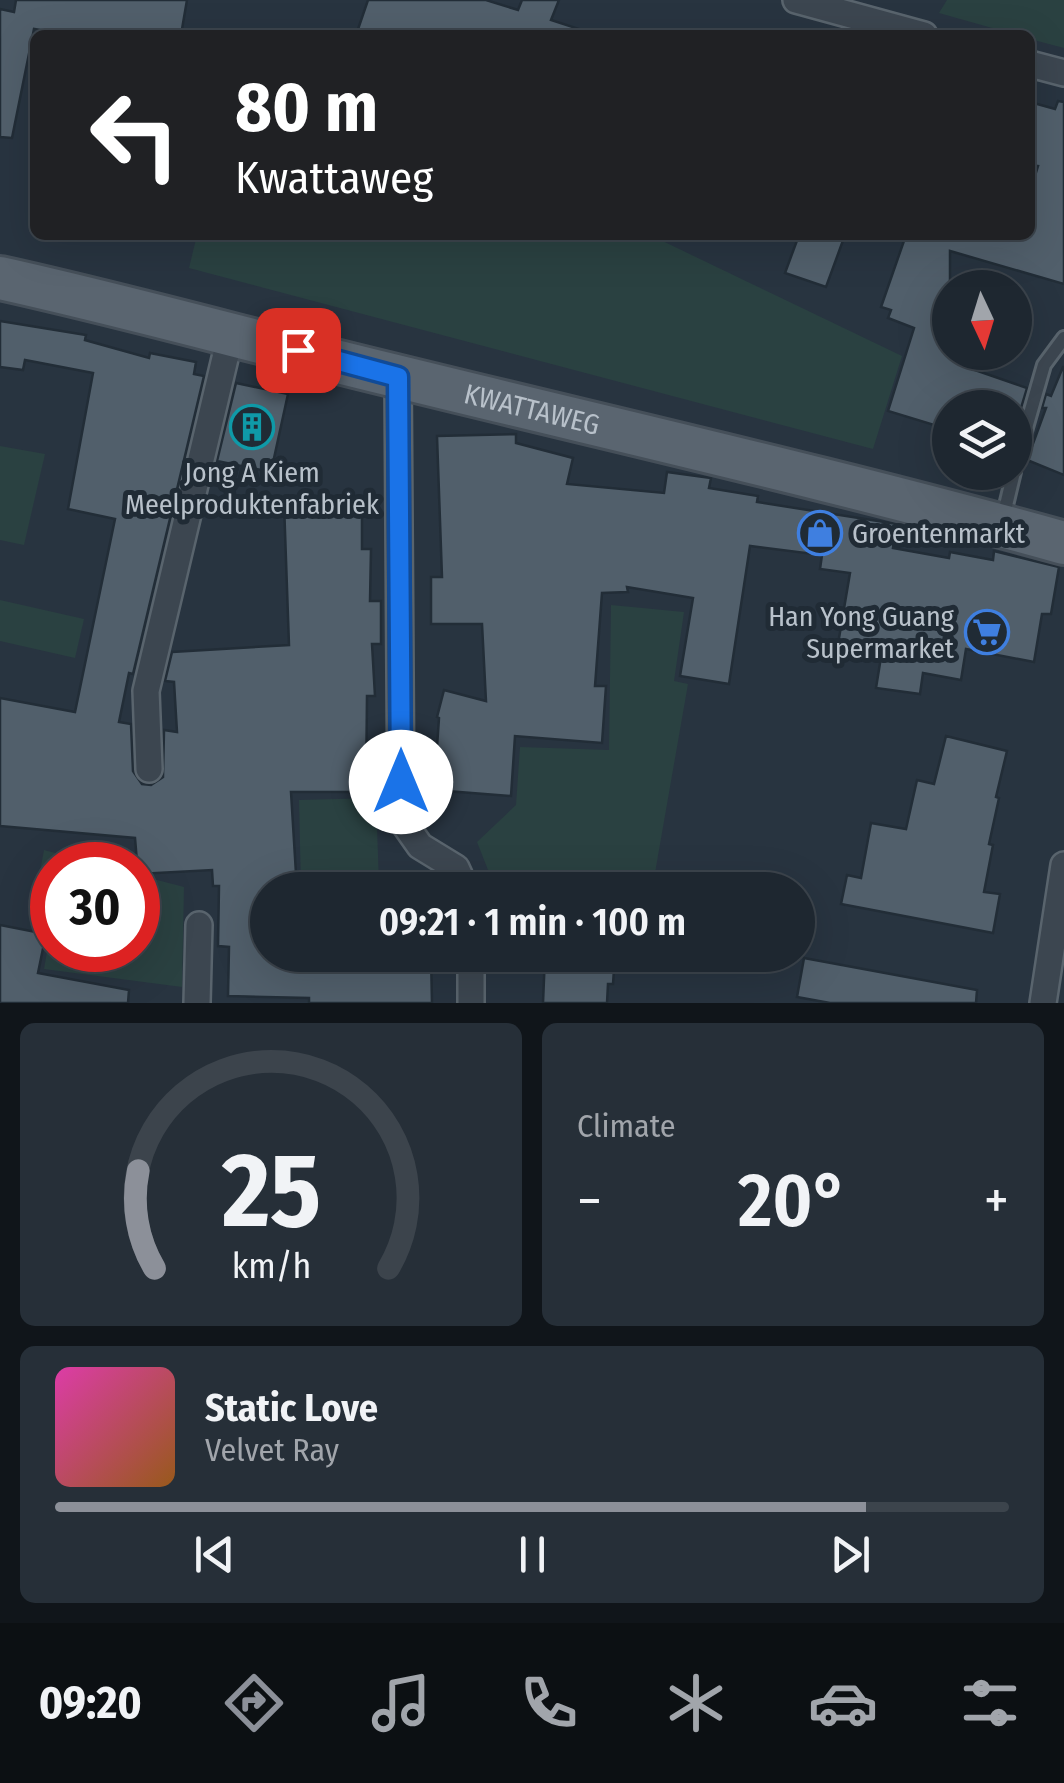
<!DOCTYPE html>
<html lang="en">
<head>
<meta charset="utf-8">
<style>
	body { margin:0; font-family:"Fira Sans Condensed",sans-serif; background:#262f38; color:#f1f3f6; height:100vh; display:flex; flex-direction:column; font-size:38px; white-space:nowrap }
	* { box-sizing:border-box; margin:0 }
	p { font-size:32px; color:#a1a5ab }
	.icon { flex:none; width:55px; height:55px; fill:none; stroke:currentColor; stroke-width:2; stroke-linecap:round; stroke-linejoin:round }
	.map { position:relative; height:1003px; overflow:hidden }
	.panel { display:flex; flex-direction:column; gap:20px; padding:20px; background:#10151a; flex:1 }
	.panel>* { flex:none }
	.hud { position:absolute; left:30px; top:30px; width:1005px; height:210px; border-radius:15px; box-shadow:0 10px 40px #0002,0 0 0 2px #3c444c; background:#202124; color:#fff; overflow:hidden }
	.needle { width:65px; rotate:176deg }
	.buttons { position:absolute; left:932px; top:270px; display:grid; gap:20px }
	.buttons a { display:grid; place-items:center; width:100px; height:100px; border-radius:50%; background:#1e2730; box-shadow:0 10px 40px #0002,0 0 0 2px #3c444c; font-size:50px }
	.speed { position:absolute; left:30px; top:842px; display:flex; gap:20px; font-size:50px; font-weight:700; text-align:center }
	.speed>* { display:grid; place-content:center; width:130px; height:130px; border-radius:50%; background:#1e2730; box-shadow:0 10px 40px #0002,0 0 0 2px #3c444c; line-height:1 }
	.speed .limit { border:15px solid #d22; background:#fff; color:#111 }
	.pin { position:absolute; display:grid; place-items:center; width:85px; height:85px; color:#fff; margin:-42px; border-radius:20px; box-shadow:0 5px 15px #0006 }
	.me { position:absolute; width:110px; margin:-55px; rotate:0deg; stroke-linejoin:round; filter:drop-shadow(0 0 8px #0008) }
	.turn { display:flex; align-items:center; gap:35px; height:210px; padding:0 40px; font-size:45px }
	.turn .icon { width:130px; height:130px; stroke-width:2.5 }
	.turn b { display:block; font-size:70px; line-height:85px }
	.big { font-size:75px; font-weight:600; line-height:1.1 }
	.panel .card { flex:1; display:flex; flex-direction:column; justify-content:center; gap:15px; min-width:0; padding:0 35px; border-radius:15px; background:#262f38 }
	.panel .dial { align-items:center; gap:0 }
	.dial svg { height:260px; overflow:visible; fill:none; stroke:#3c444c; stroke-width:7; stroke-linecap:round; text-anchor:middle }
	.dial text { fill:#f1f3f6; stroke:none }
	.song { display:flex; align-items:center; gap:30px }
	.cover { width:120px; height:120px; border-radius:15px; background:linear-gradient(135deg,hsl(320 70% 55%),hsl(30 70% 35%)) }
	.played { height:10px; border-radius:5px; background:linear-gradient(90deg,#8c9099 85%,#3c444c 85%) }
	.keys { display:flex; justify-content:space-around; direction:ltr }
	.heat { display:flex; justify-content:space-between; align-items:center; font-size:55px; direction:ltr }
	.panel .tiles { flex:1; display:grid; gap:20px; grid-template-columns:1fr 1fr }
	.card:last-child { grid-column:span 2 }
	.trip { position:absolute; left:250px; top:872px; width:565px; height:100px; border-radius:50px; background:#1e2730; box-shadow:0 10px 40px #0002,0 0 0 2px #3c444c; font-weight:600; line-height:100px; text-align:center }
	.menu { display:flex; height:160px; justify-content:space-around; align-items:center; background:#0c1013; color:#a1a5ab }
	.menu .icon { width:70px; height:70px }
	.menu .selected { color:#8c9099 }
	.menu b { font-size:45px; color:#f1f3f6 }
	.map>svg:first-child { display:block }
	.green { fill:#2a4141 }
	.building { fill:#515f6b; stroke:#222d37; stroke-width:2.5 }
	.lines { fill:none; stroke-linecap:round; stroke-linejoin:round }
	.service-casing { stroke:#59646d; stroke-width:18 }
	.minor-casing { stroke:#59646d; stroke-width:30 }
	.primary-casing { stroke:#454f59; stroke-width:48 }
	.service { stroke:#3c4650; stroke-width:12 }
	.minor { stroke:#3c4650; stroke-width:25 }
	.primary { stroke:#5a6570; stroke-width:42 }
	.route-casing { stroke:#114b97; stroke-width:25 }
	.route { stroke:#1a73e8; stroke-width:18 }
	.labels { text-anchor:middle; stroke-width:10; stroke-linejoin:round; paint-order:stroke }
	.street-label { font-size:28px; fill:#b8c1ca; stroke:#202b35 }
	.poi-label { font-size:28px; fill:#b8c1ca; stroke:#202b35 }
</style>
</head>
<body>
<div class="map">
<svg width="1064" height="1003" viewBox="0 0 1064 1003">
	<rect width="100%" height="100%" fill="#283440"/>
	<g class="green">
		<path d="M947,0H1064V48L1030,39V35H1017L939,13Z"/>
		<path d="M197,235H650L902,356L873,449L189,268Z"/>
		<path d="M0,446L45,454L24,545L0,540Z"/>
		<path d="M0,600L84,619L75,658L0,641Z"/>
		<path d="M611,605L684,612L674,681L688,684L652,890H545L494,885L477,842L516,805L520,747L609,750Z"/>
		<path d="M376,798L379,884L301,887L299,800Z"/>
		<path d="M44,850L100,865H52V950H138V875L184,887L182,987L44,969L51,929L30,925Z"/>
	</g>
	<g class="building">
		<path d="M16,0H187L181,35H72L34,29L12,138L0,137V9L14,12Z"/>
		<path d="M368,0H486L518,10L522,0H559L551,20L579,29L578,35H356Z"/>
		<path d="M1058,101L1064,102V284L950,251V352H971L966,367L1027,388L1021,408H950L947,429L888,411L914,328L888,318L891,310L881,307L906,235H1030V192L1038,166L1030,165V102L1055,109Z"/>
		<path d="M799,235H845L826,287L785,273Z"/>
		<path d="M0,321L86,335L85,340L149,358L150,353L196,362L194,374L204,376L133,674L129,673L119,722L131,724L133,771L142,784L151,785L163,777L164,730L177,732L174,682L165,681L172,652L289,645L284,503H362V549H371L370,601H381V644H372L375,696H367L366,792H291L297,890H268V955H431L432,1003H309V998L228,996L229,947L218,946L219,886H213L212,870L138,874L135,838L0,826V698L75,712L115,519L68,509L93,373L25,360L23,370L0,367Z"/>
		<path d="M1063,367H1064V475L1027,460L1046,408H1042L1046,394L1051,396Z"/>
		<path d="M236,383L288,394L271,472L217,461Z"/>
		<path d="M516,434V443L573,458L567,484L664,493L667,472L711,478L709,488L758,496L757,502L897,524L893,548L949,558L950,552L993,560L994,551L1059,567L1051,614H1042L1034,662L966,649L961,680L923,673L920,694L876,688L881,657L837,650L850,573L820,569L822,555L750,546L729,684L680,676L693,598L627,587L628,592L602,593L595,686H606L602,743L515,736L511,796L434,790L439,718L437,717L444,690L486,701L482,624H431V577H442L437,436Z"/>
		<path d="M946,736L1007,751L996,797L999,798L989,844L993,845L984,892L1000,894L993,933L841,904L847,875L861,878L871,823L906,829L917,780L934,784Z"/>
		<path d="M0,925L46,934L38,973L129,990L128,1003H0Z"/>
		<path d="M545,955H615L613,984H608L607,1003H543Z"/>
		<path d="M804,958L977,990L976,1003H830L797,997Z"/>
	</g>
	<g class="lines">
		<defs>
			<g id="service">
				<path d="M1015,466L1044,365L1064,338"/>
				<path d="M1003,518L1014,472"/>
			</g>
			<g id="minor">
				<path d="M796,0L924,35"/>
				<path d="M1030,64L1064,73"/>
				<path d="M398,377L401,819L420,846L456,868L466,890"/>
				<path d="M149,769L146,691L231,333"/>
				<path d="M197,1003L199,925"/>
				<path d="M471,1003V955"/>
				<path d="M1043,1003L1064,865"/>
			</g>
			<g id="primary">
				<path id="s1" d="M0,278C136,308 269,346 404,378C624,432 845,482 1064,543"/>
			</g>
		</defs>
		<use href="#service" class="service-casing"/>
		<use href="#minor" class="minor-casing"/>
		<use href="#primary" class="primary-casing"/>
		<use href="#service" class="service"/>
		<use href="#minor" class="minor"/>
		<use href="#primary" class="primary"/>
	</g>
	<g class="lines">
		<defs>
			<path id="route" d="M298,350L398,377L401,782"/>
		</defs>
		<use href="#route" class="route-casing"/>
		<use href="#route" class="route"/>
	</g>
	<defs>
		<symbol id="building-ring" viewBox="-11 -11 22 22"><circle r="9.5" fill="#202b35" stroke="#0f9aa8" stroke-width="1.5"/><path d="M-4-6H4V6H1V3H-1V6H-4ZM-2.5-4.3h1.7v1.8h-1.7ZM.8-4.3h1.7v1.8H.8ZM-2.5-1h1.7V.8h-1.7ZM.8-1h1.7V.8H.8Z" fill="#0f9aa8"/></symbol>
		<symbol id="shop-ring" viewBox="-11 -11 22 22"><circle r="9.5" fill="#202b35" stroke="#3f7fe0" stroke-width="1.5"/><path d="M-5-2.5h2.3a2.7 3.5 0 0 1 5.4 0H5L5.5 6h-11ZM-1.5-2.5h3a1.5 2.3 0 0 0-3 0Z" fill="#3f7fe0"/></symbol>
		<symbol id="supermarket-ring" viewBox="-11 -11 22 22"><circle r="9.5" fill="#202b35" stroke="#3f7fe0" stroke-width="1.5"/><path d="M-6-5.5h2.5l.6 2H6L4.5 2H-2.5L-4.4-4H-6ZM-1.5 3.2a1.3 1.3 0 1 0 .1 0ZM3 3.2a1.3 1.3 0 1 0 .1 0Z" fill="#3f7fe0"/></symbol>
	</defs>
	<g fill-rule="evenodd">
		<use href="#building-ring" x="227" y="402" width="50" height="50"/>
		<use href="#shop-ring" x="795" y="508" width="50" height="50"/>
		<use href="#supermarket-ring" x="962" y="607" width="50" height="50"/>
	</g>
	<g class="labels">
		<g class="street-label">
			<text dy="10" stroke="none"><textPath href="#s1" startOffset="548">KWATTAWEG</textPath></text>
		</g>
		<g class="poi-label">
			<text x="252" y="482">Jong A Kiem<tspan x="252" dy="32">Meelproduktenfabriek</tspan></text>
			<text x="852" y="543" text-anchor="start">Groentenmarkt</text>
			<text x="954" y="626" text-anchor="end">Han Yong Guang<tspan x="954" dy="32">Supermarket</tspan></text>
		</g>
	</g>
</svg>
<div class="buttons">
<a><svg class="needle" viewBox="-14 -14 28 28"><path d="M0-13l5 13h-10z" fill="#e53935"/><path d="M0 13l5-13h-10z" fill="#a1a5ab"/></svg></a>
<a><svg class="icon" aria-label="layers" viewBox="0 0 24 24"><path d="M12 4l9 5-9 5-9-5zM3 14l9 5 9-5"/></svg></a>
</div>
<div class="speed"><div class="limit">30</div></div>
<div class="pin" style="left:298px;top:350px;background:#d93025"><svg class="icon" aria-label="arrive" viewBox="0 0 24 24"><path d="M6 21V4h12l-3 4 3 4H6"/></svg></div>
<svg class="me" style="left:401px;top:782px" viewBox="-20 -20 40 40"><circle r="19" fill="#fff"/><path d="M0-13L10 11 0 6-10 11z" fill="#1a73e8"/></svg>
<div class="trip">09:21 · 1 min · 100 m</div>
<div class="hud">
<div class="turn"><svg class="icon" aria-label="left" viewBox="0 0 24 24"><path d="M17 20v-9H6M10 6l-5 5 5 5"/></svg><div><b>80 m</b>Kwattaweg</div></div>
</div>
</div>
<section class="panel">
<div class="tiles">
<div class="card dial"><svg viewBox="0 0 100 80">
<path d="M14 69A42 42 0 1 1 86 69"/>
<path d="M14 69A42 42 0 0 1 9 39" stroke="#8c9099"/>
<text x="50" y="56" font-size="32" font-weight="700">25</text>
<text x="50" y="72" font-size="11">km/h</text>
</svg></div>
<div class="card"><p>Climate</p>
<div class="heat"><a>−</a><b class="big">20°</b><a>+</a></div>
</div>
<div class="card">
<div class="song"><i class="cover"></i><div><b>Static Love</b><p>Velvet Ray</p></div></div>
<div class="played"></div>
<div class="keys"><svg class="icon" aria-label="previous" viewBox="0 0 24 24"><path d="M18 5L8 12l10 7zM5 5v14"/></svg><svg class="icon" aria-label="pause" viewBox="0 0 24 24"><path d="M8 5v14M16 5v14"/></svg><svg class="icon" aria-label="next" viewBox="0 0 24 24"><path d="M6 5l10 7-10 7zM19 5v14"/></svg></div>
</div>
</div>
</section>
<nav class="menu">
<b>09:20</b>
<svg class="icon selected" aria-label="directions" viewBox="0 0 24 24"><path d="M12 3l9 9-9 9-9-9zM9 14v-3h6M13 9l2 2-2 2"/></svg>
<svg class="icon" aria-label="music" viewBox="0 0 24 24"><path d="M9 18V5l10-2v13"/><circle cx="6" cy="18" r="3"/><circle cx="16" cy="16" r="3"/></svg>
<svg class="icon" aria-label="phone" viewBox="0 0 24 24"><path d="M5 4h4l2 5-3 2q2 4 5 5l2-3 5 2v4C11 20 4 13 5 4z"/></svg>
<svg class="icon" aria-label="climate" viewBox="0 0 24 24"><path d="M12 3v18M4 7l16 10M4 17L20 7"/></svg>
<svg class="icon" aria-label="car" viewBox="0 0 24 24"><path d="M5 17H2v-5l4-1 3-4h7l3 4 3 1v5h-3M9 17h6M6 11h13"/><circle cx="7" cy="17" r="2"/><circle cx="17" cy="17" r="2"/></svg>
<svg class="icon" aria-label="filters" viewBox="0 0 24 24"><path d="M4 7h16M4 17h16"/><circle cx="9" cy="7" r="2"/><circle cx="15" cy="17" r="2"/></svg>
</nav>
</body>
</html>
